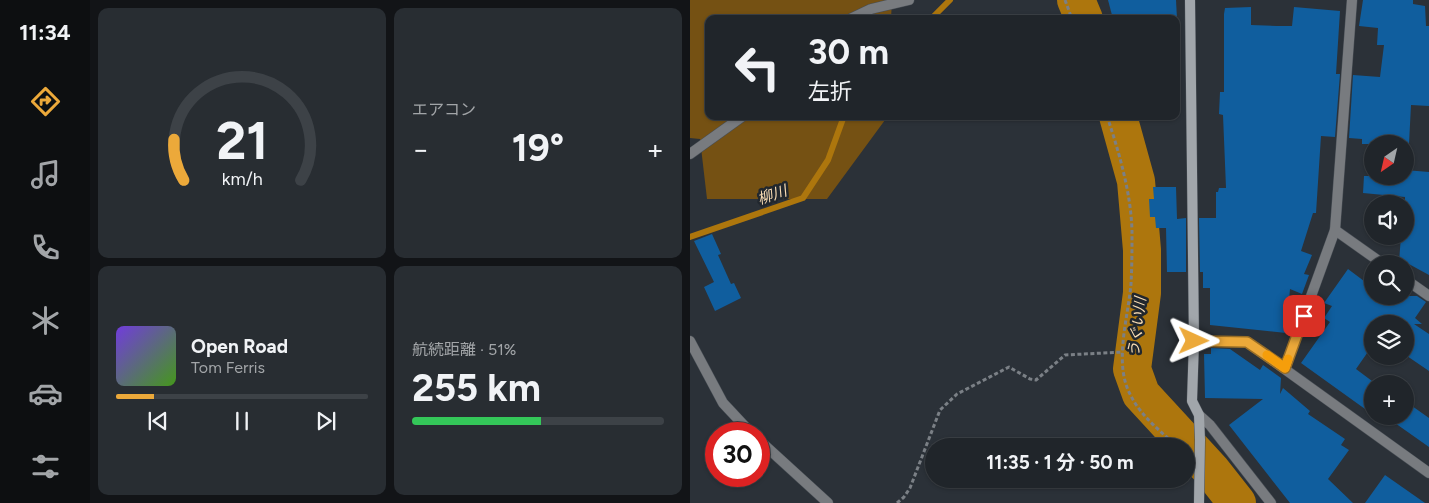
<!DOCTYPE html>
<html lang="ja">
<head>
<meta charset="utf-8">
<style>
	body { margin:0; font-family:Figtree,"Noto Sans JP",sans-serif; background:#282d32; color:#f1f3f6; height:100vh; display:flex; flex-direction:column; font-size:19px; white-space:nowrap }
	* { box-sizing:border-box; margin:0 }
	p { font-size:16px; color:#a2a5a8 }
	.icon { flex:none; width:28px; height:28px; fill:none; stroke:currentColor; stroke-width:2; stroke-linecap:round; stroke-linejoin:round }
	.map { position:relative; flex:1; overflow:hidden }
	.panel { display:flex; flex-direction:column; gap:8px; padding:8px; background:#121417; width:600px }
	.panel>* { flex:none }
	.top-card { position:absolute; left:15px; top:15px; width:475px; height:105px; border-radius:10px; box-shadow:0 1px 4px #0004,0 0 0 1px #3d4247; background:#20252a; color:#f1f3f6; overflow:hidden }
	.needle { width:32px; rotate:214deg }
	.controls { position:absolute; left:674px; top:135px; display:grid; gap:10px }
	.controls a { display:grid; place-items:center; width:50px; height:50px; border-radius:50%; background:#20252a; box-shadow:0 1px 4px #0004,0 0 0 1px #3d4247; font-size:25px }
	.speed { position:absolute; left:15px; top:422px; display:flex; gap:10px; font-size:25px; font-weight:700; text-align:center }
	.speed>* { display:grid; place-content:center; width:65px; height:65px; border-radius:50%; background:#20252a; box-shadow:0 1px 4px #0004,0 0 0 1px #3d4247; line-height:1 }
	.speed .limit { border:8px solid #d22; background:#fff; color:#111 }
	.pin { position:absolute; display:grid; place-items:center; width:42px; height:42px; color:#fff; margin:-21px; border-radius:10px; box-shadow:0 2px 8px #0006 }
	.me { position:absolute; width:55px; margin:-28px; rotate:91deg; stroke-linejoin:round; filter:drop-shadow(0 0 4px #0008) }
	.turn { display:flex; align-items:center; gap:18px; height:105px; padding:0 20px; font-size:22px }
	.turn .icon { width:65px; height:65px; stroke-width:2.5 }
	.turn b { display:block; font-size:35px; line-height:42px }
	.big { font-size:38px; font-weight:700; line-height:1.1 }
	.panel .tile { flex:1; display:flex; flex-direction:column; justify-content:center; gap:8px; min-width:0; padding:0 18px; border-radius:10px; background:#282d32 }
	.panel .dial { align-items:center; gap:0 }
	.dial svg { height:130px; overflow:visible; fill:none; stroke:#3d4247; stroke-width:7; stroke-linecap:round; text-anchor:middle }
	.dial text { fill:#f1f3f6; stroke:none }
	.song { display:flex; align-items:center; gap:15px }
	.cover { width:60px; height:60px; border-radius:8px; background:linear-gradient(135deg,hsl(260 70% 55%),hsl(100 70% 35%)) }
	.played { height:5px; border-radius:2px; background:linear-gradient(90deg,#eca93a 15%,#3d4247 15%) }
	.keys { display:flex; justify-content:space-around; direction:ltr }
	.heat { display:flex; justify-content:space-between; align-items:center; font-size:28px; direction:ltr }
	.charge { height:8px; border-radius:4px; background:linear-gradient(90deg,#34c759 51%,#3d4247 0) }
	.panel .tiles { flex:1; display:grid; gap:8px; grid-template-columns:repeat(2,1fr) }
	.trip { position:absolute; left:235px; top:438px; width:270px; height:50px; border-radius:25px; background:#20252a; box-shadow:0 1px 4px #0004,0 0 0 1px #3d4247; font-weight:700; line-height:50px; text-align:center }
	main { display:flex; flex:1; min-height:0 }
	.dock { display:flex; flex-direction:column; width:90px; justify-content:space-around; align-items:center; background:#0d0f11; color:#a2a5a8 }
	.dock .icon { width:35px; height:35px }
	.dock .selected { color:#eca93a }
	.dock b { font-size:22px; color:#f1f3f6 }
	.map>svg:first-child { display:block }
	.green { fill:#755113 }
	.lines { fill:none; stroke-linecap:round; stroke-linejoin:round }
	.stream { stroke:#ad760d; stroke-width:6 }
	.river { stroke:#ad760d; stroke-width:38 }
	.building { fill:#105e9e }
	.street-casing { stroke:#484e55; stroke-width:11 }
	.secondary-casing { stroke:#484e55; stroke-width:11 }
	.path { stroke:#7b8086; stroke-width:3; stroke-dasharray:4 2.5; stroke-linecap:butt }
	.street { stroke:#787b7f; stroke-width:10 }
	.secondary { stroke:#a1a6ab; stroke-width:10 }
	.route-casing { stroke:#996e26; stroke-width:12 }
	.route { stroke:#eca93a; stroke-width:9 }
	.slow { stroke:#f59e0b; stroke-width:9 }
	.labels { text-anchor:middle; stroke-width:5; stroke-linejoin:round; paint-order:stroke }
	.water-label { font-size:15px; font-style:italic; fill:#faddb4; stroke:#21272e }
</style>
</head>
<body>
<main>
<nav class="dock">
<b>11:34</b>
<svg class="icon selected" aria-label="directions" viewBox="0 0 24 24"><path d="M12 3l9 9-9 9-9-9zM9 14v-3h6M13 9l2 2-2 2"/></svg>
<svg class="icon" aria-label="music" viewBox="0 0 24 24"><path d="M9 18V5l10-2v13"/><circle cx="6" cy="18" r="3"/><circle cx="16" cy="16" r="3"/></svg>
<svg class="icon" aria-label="phone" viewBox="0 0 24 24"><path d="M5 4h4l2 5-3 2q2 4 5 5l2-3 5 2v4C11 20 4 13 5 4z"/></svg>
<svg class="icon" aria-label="climate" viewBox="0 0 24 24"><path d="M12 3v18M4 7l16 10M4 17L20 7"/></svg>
<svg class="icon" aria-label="car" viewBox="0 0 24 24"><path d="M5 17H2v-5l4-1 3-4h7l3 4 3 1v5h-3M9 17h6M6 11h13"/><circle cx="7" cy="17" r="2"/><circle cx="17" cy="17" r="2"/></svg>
<svg class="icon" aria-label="filters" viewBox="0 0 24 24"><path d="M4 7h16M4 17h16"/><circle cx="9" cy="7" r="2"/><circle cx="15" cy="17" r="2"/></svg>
</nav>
<section class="panel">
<div class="tiles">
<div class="tile dial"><svg viewBox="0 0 100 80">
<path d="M14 69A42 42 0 1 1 86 69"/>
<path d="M14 69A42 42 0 0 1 8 44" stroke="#eca93a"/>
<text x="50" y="56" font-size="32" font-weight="700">21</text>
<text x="50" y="72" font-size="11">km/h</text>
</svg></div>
<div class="tile"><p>エアコン</p>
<div class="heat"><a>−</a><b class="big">19°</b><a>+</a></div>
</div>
<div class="tile">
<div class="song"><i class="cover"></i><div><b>Open Road</b><p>Tom Ferris</p></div></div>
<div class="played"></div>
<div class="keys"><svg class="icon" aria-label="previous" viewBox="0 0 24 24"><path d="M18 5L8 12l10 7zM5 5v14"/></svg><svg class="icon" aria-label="pause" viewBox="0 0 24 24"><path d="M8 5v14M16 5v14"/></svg><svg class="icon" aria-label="next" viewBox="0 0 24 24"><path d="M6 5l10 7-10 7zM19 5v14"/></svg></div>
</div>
<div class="tile"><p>航続距離 · 51%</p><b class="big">255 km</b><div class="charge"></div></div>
</div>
</section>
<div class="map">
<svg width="739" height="503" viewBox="0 0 739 503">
	<rect width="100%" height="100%" fill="#2b3138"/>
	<path class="green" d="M0,0H202L201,19H19V116H195V120L137,199H17L10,139L0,138Z"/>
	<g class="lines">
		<g class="stream">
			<path d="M241,19L260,0"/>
			<path d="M0,237L113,198L138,160L154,116"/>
		</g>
		<g class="river">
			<path d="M386,0L394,19"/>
			<path d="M428,116L446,181L452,250V293L442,369L451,394L521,470L547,503"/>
		</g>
	</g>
	<g class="building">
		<path d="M418,0H486L487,19H423Z"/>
		<path d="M673,0H723V4L735,6L736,26H739V106L721,105L719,144H672V139L659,138L663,75L690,77L694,45H687L688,28L669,26Z"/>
		<path d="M561,7V25L587,26H602L604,7L650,11L646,74H650L645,137L631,136L626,213H623L611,251L622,255L614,274L619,275L612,294L600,289L596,333L520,325V288H513V272H510L509,218H526V192H528L529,188H536L533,115L529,114L530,92H534V14L535,8Z"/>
		<path d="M715,170L739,172V275L717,263L709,262L711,236H715V197L673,193L674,176H715Z"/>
		<path d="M463,187H486L487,219L496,218V272H477L476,228H466L465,217H460L459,199H464Z"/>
		<path d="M22,234L31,254L28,255L41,284L44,283L51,298L25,311L14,287L24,282L4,241Z"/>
		<path d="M658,269L682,287V296H695L705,304L706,296H727L736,302L725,318L732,324H724L739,334V371L717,356L718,354L715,352V324H682V346L666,369L682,381V414L611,363L640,322L634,318L642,306L634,303Z"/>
		<path d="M521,348L540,349L570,370L573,365L591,378L590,394L593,388L620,411L618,414L655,439L651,445L659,450L638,479L663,503H600L539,425L573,399L515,398L514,354H521Z"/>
		<path d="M715,401L739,418V447L695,416H715Z"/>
		<path d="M695,475L735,503H675Z"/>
	</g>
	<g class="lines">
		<defs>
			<g id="street">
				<path d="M160,19L181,9L219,0"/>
				<path d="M0,154L53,116"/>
				<path d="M645,230L693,264"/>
				<path d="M715,279L739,296"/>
				<path d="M0,341L33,403L62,434"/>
				<path d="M504,341L557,342L739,473"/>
				<path d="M595,368L645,230L662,0"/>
				<path d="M509,415L520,425L581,503"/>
				<path d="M69,440L138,503"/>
			</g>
			<path id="secondary" d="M500,0L504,341L502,401L509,415L510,440L509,503"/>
		</defs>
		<use href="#street" class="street-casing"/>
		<use href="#secondary" class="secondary-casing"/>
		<g class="path">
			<path d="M375,0L382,19"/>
			<path d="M417,116C429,152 441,193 442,231C442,248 442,267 441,284C438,319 423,364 441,396C451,416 471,432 487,446"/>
			<path d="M207,503L214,497L220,488L250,410L267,394L319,367L340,379L346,380L375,355L433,352"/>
		</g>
		<use href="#street" class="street"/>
		<use href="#secondary" class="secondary"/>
	</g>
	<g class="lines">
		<defs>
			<path id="route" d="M504,341L557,342L595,368L614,316"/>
		</defs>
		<use href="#route" class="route-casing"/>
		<use href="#route" class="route"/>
		<path class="slow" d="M577,355L595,368L598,359"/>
	</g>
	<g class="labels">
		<g class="water-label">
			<text transform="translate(82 195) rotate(-19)" y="5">柳川</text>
			<text transform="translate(447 327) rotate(-83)" y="5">うぐい川</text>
		</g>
	</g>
</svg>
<div class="controls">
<a><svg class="needle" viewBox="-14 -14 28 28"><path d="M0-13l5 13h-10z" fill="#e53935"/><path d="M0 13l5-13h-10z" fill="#a2a5a8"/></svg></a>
<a><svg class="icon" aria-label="sound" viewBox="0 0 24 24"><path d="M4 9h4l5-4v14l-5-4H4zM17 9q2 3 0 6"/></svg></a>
<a><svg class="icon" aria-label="search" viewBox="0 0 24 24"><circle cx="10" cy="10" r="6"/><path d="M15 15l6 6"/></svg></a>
<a><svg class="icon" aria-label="layers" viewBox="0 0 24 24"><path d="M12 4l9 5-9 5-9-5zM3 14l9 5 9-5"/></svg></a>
<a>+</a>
</div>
<div class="speed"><div class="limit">30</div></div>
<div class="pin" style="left:614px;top:316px;background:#d93025"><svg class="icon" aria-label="arrive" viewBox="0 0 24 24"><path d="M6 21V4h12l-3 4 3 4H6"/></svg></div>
<svg class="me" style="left:504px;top:341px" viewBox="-20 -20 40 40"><path d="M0-17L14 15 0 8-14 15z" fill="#eca93a" stroke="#fff" stroke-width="4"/></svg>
<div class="trip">11:35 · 1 分 · 50 m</div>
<div class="top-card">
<div class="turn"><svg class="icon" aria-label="left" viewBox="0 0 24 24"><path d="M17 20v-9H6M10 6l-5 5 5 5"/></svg><div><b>30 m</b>左折</div></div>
</div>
</div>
</main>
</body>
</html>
